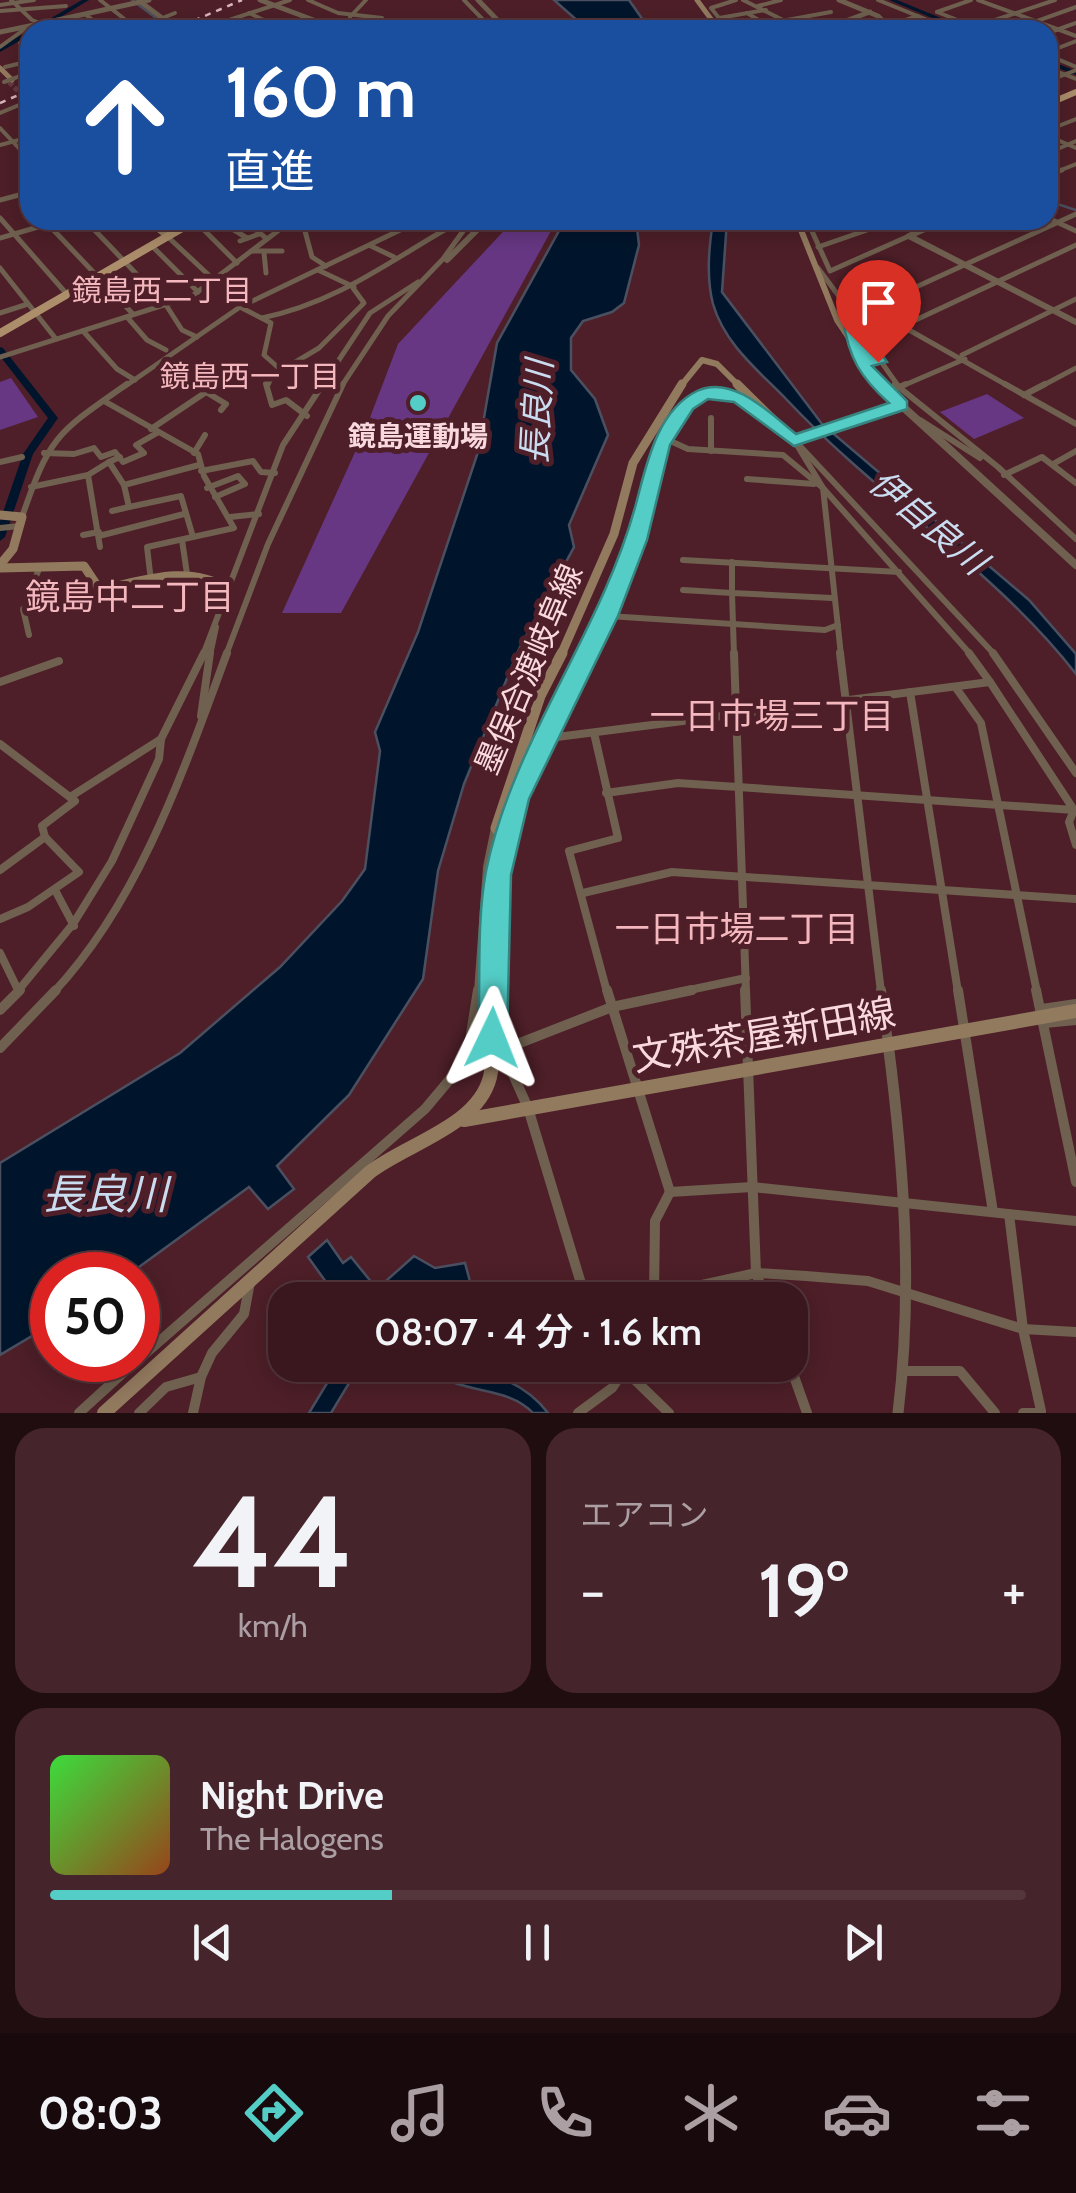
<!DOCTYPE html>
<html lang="ja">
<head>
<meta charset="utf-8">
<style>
	body { margin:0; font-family:Cabin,"Noto Sans JP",sans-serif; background:#45242b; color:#f1f3f6; height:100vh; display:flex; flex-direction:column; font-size:38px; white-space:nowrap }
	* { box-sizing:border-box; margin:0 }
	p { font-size:32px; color:#ab9fa4 }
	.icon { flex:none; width:55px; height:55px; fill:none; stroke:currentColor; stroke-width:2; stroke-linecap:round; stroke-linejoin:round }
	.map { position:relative; height:1413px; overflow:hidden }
	.sheet { display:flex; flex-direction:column; gap:15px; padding:15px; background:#200d10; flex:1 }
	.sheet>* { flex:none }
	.guide { position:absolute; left:20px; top:20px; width:1038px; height:210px; border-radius:30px; box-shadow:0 5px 25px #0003,0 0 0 2px #54363c; background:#1a4fa0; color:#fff; overflow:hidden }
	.speed { position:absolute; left:30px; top:1252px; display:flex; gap:20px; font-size:50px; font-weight:700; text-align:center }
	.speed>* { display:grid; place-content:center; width:130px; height:130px; border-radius:50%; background:#3a171e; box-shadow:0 5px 25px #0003,0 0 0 2px #54363c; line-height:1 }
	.speed .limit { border:15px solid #d22; background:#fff; color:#111 }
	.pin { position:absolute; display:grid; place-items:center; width:85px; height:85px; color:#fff; margin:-102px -42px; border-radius:50% 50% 50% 0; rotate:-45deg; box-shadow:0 0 10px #0007 }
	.pin .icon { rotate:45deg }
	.me { position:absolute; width:110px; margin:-55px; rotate:2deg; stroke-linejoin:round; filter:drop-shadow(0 0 8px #0008) }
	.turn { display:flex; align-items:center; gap:35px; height:210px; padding:0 40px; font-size:45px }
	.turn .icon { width:130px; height:130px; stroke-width:2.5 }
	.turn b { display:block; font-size:70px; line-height:85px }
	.big { font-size:75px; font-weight:600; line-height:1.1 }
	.sheet .tile { flex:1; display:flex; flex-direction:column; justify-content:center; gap:15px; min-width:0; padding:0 35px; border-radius:30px; background:#45242b }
	.sheet .dial { align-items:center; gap:0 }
	.dial b { font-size:130px; line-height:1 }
	.song { display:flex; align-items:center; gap:30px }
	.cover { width:120px; height:120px; border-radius:15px; background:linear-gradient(135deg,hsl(120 70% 55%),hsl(20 70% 35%)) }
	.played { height:10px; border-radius:5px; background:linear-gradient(90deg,#54cdc7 35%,#54363c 35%) }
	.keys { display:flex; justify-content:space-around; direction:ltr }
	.heat { display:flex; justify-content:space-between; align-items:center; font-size:55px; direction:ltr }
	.sheet .tiles { flex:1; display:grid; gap:15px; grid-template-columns:1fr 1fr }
	.tile:last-child { grid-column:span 2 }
	.trip { position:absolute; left:268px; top:1282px; width:540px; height:100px; border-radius:30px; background:#3a171e; box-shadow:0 5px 25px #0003,0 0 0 2px #54363c; font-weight:600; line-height:100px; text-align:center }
	.tabs { display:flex; height:160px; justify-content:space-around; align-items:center; background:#17090c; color:#ab9fa4 }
	.tabs .icon { width:70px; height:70px }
	.tabs .selected { color:#54cdc7 }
	.tabs b { font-size:45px; color:#f1f3f6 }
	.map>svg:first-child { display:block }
	.green { fill:#673784 }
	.water { fill:#00152c; stroke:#4b5061; stroke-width:2.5 }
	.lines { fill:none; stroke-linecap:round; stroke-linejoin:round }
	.stream { stroke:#4b5061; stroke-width:2.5 }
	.river { fill:#00152c; fill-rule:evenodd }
	.secondary-tunnel { stroke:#683b43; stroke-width:5; stroke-dasharray:5 2.5; stroke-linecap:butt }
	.minor-far4 { stroke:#6f604f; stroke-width:4 }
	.minor-far3 { stroke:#6f604f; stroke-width:5 }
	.minor-far2 { stroke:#6f604f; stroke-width:6 }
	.minor-far1 { stroke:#6f604f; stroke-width:8 }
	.minor { stroke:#6f604f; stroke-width:10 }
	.tertiary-far3 { stroke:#6f604f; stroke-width:5 }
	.tertiary-far2 { stroke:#6f604f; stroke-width:6 }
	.tertiary-far1 { stroke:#6f604f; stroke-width:8 }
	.tertiary { stroke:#6f604f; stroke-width:11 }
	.secondary-far4 { stroke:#927a5f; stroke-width:5 }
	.secondary-far3 { stroke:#927a5f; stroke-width:6 }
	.secondary-far2 { stroke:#927a5f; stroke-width:9 }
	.secondary-far1 { stroke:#927a5f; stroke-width:11 }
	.secondary { stroke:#927a5f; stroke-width:14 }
	.primary-far1 { stroke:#ac8e6b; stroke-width:6 }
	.primary { stroke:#ac8e6b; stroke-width:8 }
	.rail { stroke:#d9b6bb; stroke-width:2.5; stroke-dasharray:6 6; stroke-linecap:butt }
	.minor-bridge { stroke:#6f604f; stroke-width:4 }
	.tertiary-bridge { stroke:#6f604f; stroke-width:5 }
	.route { fill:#54cdc7; stroke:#378581; stroke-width:2.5 }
	.poi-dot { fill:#54cdc7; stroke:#4e1f28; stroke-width:4 }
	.labels { text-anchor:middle; stroke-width:10; stroke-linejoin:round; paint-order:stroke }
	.far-poi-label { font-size:28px; font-weight:bold; fill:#f9d9dd; stroke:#4e1f28 }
	.far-neighbourhood-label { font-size:30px; fill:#f4b7be; stroke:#4e1f28 }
	.street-label { font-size:32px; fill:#f9d9dd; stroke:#4e1f28 }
	.water-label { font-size:35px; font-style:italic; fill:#cadcf0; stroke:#4e1f28 }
	.neighbourhood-label { font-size:35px; fill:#f4b7be; stroke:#4e1f28 }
	.near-street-label { font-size:38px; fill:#f9d9dd; stroke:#4e1f28 }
	.near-water-label { font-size:42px; font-style:italic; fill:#cadcf0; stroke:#4e1f28 }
</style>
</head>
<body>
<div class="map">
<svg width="1076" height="1413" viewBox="0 0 1076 1413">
	<rect width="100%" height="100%" fill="#4e1f28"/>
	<g class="green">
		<path d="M514,220H557L341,613H282L366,428L398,344Z"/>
		<path d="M11,378L38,417L0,430V382Z"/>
		<path d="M987,394L1024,418L974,439L940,412Z"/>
	</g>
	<g class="water">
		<path d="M554,0H629L650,30H588Z"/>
		<path d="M565,220H636L639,245L624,303L612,312L583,321L571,338V370L595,399L608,435L569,525L574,547L519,649L464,784L438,871L423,979L349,1095L277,1166L294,1189L268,1209L249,1187L128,1275H52V1324L0,1355V1163L180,1053L280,967L342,901L365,869L380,751L375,732L418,632L478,452L497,343Z"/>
		<path d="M713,220H727L722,292L822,424L1029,600L1076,654V674C995,570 877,496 787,400C759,371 725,345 713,304C706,277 709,247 713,220Z"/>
		<path d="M327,1240L343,1263L351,1257L377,1289L414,1256L435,1268L465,1263L475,1300H339L308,1257Z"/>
		<path d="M338,1365H360L331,1413H309Z"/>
		<path d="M428,1365C472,1365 521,1377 548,1413H533C505,1383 455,1397 428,1365Z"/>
	</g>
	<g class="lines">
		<g class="stream">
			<path d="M132,0L172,30"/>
			<path d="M1048,201L1076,210"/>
		</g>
		<g class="river">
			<path d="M82,0H89L39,30H31Z"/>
			<path d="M889,0H897L970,30H961Z"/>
			<path d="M30,30V35L0,52V47Z"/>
			<path d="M1048,60L1076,71V75L1048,64Z"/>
			<path d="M0,347L3,348L58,418L33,454L5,537L0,541V521L23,454L48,418L0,356Z"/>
		</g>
		<path class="secondary-tunnel" d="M9,82L21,94"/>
		<g class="minor-far4">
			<path d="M11,0L32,20L58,30"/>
			<path d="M100,0L136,28"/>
			<path d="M308,0L338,13L382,18"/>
			<path d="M464,0L493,30"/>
			<path d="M743,0L803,30"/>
			<path d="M878,0L952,30"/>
			<path d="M978,0L1076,36"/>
			<path d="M0,5L34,0"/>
			<path d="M758,6L781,0"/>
			<path d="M0,11L66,6"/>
			<path d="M937,12L983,30"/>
			<path d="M937,12L971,0"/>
			<path d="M249,13L285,30"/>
			<path d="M747,13L775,30"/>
			<path d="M86,15L106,30"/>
			<path d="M350,17L366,0"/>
			<path d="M719,18L711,8L736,0"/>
			<path d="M852,20L872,30"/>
			<path d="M216,23L230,30"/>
			<path d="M971,28L1055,0"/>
			<path d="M133,30L175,13"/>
			<path d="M199,30L290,0"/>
			<path d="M325,30L351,22L387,30"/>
			<path d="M727,30L719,18L766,10"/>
			<path d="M732,30L831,12"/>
			<path d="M787,30L821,21"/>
			<path d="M875,30L918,16"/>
			<path d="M915,30L935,23"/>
			<path d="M1012,30L1076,7"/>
			<path d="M1048,33L1076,23"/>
			<path d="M30,37L20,43L30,53"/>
			<path d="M0,47L29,26"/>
			<path d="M1048,52L1076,41"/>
			<path d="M1048,55L1076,67"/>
			<path d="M5,67L30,61"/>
			<path d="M1048,68L1076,79"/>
			<path d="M15,78L30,71"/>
			<path d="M1048,81L1076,70"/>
			<path d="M0,113L24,103"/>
			<path d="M0,128L30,160"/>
			<path d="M1048,130L1076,119"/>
			<path d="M1048,136L1076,148"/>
			<path d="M0,145L30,137"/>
			<path d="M1048,153L1076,141"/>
			<path d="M1056,172L1076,164"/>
		</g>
		<g class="minor-far3">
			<path d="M1049,175L1062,170"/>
			<path d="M0,200L30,192"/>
			<path d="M0,218L65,292"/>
			<path d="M1048,218L1076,231"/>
			<path d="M44,220L133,314"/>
			<path d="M85,220L166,305L182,330L197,337"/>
			<path d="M244,220L267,239"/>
			<path d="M302,220L312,257L326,266"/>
			<path d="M807,220L830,271L909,236"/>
			<path d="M195,221L237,263"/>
			<path d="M304,228L350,220"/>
			<path d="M234,230L247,238"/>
			<path d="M168,237L214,280"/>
			<path d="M0,238L62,220"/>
			<path d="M240,241L259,234"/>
			<path d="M152,246L198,292"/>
			<path d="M371,246L394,257"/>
			<path d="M818,247L896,220"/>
			<path d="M252,251H282"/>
			<path d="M264,253L266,273"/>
			<path d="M0,268L56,339"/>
			<path d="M818,268L838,295L848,319"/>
			<path d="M318,270L354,287"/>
			<path d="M240,307L271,323L264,355L281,370"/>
			<path d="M870,308L1010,387"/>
			<path d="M0,313L28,304"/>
			<path d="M127,317L147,340L166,350"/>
			<path d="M262,318C340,302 393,258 462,220"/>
			<path d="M853,322L899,387"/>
			<path d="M857,324L871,336L899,322"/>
			<path d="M905,325L1076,245"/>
			<path d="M83,331L117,369L135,380"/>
			<path d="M858,350L849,308H870L1076,214"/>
			<path d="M962,355L1076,299"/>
			<path d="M0,357L192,296L283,227L277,220"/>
			<path d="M124,387L240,307L421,220"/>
			<path d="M267,387L272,376L319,348L364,303L353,288"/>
			<path d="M321,387L370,313L418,282"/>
			<path d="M341,387L388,316L443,259L471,220"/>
			<path d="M900,387L965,359"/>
			<path d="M1040,387L1076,368"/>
		</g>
		<g class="minor-far2">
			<path d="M266,384L272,405L286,400L307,416"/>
			<path d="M895,384L998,467L1076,539"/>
			<path d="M1005,384L1076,424"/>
			<path d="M899,387L906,384"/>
			<path d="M206,392L226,404L221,410"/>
			<path d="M1024,395L1045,384"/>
			<path d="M104,401L198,454L204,476L234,528L147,547L151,581"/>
			<path d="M711,418V451"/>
			<path d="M920,420L980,458"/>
			<path d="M151,429L215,386"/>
			<path d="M666,439L688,449L783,455L823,488L841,655"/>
			<path d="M794,440L823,488L971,655"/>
			<path d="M799,445L995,655"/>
			<path d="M44,453L74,454L94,448L101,457L115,452L123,462L144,453L136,445L157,433"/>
			<path d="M194,453L205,435"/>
			<path d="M120,457L109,462L124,485L129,507L181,496L193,537"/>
			<path d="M0,462L22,457"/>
			<path d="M1053,464L1076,451"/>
			<path d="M201,471L253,461L261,472L275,473"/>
			<path d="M88,475L100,547"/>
			<path d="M1004,475L1042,457L1076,483"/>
			<path d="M747,479L814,484"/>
			<path d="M124,485L199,465"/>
			<path d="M31,487L88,475L109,462"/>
			<path d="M207,488L238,476L245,484L215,497"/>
			<path d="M112,511L129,507"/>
			<path d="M22,517C50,435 57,433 127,384"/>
			<path d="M230,517L259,514"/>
			<path d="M0,528L20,526"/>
			<path d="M83,535L99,532"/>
			<path d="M99,536L184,514"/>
			<path d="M182,540L187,574"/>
			<path d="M683,560L899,572"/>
			<path d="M732,562V593L832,598"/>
			<path d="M683,590L732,593L734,655"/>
			<path d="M608,616L825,630L838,625"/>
			<path d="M29,635L23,609L30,605L29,593L39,569"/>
			<path d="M203,655L283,445L323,384"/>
			<path d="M210,655L216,627"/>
			<path d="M226,655L268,544L343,384"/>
			<path d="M590,655C604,628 618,599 628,570C642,529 658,401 709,392C735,388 758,412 776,427"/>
		</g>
		<g class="minor-far1">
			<path d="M734,653L746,992"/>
			<path d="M840,653L881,992"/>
			<path d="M993,653L1076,773"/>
			<path d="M0,682L59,661"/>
			<path d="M956,688L981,723L1037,992"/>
			<path d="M910,692L958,992"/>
			<path d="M201,716L210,653"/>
			<path d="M594,733L618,838L569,851L607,992"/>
			<path d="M549,738L990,682L969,653"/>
			<path d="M0,744L75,801L42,826L45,837L0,870"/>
			<path d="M606,793L678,783L1074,810L990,682"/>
			<path d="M70,797L161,739"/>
			<path d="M511,800L524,786"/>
			<path d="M1074,810L1069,822L1076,845"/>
			<path d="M503,853L532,770L591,653"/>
			<path d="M55,890L74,926"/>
			<path d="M583,893L672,872L1076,899"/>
			<path d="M0,919L28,907L79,872L45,837"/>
			<path d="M0,953L19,992"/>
			<path d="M17,992L73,924L112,861L159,759L161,739L204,653"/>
			<path d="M54,992C140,900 184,769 227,653"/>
			<path d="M478,992L487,867L495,828"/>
			<path d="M680,992L746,978"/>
		</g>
		<g class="minor">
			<path d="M607,990L670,1192"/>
			<path d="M745,990L756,1273L766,1300"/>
			<path d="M881,990L888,1043"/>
			<path d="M958,990L993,1212"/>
			<path d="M1036,990L1076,1182"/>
			<path d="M1042,1009L1076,1004"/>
			<path d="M0,1010L20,990"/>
			<path d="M1045,1023L1076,1020"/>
			<path d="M496,1042L502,1050L612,1007L692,990"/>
			<path d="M0,1048L56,990"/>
			<path d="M502,1050L528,1108L586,1300"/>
			<path d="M670,1192L752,1187L1076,1221"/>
			<path d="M1009,1214L1023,1329L1041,1411"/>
			<path d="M654,1294L655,1221L670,1192"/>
			<path d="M634,1300L756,1273L806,1276L868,1281L1023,1329L1076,1332"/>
			<path d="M138,1360L425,1109L467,1059L478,990"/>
			<path d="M614,1365L620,1376L635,1380L669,1413"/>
			<path d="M790,1365L807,1413"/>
			<path d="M904,1371H960L995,1413"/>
			<path d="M201,1377L212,1353L244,1314L250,1282"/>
			<path d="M79,1413L137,1360"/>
			<path d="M139,1413L166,1387L201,1377L193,1413"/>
			<path d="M578,1413L612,1388L620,1376"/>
			<path d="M1023,1413H1041"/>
		</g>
		<g class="tertiary-far3">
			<path d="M260,0L340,30"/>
			<path d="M478,0L507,30"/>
			<path d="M839,0L878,16L892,30"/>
			<path d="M142,3L162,18"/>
			<path d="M53,21L149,0"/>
			<path d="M821,30L870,12"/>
			<path d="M964,30L971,28"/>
			<path d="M0,32L39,24"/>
		</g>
		<g class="tertiary-far2">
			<path d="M1048,172V176"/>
			<path d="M945,220L909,236L1076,322"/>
			<path d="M447,260L487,220"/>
		</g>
		<path class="tertiary-far1" d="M901,405L1076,565"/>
		<path class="tertiary" d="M888,1043C904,1167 913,1289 898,1413"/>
		<g class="secondary-far4">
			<path d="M697,0L719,30"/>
			<path d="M0,68L12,80"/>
			<path d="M21,94L30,103"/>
		</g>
		<g class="secondary-far3">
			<path d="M147,220L168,237"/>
			<path d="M797,220L837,320L882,387"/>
			<path d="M680,387L702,360L717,364L740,387"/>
		</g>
		<g class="secondary-far2">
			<path d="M737,384L794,440L901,405L880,384"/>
			<path d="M0,515L22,517L13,549L0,565"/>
			<path d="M0,568L84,566L100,590C143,581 186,564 227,588"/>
			<path d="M561,655L614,534L633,463L682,384"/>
		</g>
		<path class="secondary-far1" d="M493,992L500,832L496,828L540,696L562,653"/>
		<g class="secondary">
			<path d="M464,1120L1076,1011"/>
			<path d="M104,1413L370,1172C408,1143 478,1126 490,1077C496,1050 492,1017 493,990"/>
		</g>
		<path class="primary-far1" d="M1048,104L1076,92"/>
		<path class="primary" d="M0,333L196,220"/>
		<g class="rail">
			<path d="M172,30L242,0"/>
			<path d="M0,103L30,90"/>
		</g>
		<g class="minor-bridge">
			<path d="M4,82L15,78"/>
			<path d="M24,103L30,100"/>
		</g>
		<path class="tertiary-bridge" d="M39,24L53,21"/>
	</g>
	<path class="route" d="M851,315L857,317L887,362L872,366L907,401V409L794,446L734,402L708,399L693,409L670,445L647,540L618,616L529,799L511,875L507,1038L502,1047L492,1051L483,1047L478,1038C481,984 476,924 486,871C513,739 603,631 637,500C647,462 658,410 697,391C733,374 771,414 796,434L889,403C860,377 849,358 843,320Z"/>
	<circle class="poi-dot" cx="418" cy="403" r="10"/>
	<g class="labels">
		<g class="far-poi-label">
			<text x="418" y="446">鏡島運動場</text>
		</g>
		<g class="far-neighbourhood-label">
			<text x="162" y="301">鏡島西二丁目</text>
			<text x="250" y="387">鏡島西一丁目</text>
		</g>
		<g class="street-label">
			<text transform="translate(529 669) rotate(-67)" y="11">墨俣合渡岐阜線</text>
		</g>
		<g class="water-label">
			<text transform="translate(537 412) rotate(-87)" y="12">長良川</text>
			<text transform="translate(928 522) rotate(40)" y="12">伊自良川</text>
		</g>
		<g class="neighbourhood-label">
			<text x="130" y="609">鏡島中二丁目</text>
			<text x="772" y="728">一日市場三丁目</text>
			<text x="737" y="941">一日市場二丁目</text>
		</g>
		<g class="near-street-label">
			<text transform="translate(764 1035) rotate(-10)" y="13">文殊茶屋新田線</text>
		</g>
		<g class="near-water-label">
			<text x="105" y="1209">長良川</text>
		</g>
	</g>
</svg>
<div class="speed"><div class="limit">50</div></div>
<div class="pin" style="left:878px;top:362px;background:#d93025"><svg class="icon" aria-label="arrive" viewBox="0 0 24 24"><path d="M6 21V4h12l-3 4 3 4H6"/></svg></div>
<svg class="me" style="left:492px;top:1038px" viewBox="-20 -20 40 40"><path d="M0-17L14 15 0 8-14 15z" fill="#54cdc7" stroke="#fff" stroke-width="4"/></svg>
<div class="trip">08:07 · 4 分 · 1.6 km</div>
<div class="guide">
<div class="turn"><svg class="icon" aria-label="ahead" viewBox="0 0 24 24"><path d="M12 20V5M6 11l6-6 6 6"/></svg><div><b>160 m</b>直進</div></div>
</div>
</div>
<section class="sheet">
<div class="tiles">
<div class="tile dial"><b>44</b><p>km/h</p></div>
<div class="tile"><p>エアコン</p>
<div class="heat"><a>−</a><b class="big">19°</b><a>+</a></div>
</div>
<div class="tile">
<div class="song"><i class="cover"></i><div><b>Night Drive</b><p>The Halogens</p></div></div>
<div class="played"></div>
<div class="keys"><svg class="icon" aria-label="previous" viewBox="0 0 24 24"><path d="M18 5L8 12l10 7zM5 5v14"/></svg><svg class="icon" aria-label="pause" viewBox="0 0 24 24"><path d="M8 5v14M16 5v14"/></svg><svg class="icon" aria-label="next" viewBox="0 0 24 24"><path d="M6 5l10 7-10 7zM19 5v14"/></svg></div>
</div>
</div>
</section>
<nav class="tabs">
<b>08:03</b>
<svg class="icon selected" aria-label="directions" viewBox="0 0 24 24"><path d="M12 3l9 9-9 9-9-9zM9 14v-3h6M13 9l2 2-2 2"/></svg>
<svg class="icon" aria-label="music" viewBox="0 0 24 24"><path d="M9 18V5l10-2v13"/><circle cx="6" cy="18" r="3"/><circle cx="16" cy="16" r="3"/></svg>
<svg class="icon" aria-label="phone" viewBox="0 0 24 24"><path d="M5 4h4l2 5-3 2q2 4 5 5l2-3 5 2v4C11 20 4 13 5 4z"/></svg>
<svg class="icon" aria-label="climate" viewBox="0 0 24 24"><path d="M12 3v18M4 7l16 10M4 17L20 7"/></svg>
<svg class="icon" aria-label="car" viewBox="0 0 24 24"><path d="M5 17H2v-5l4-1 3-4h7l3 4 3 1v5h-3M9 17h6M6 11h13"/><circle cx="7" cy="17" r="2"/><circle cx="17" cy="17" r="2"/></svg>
<svg class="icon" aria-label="filters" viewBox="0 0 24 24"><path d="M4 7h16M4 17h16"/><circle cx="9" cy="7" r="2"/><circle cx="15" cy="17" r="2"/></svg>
</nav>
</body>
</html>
